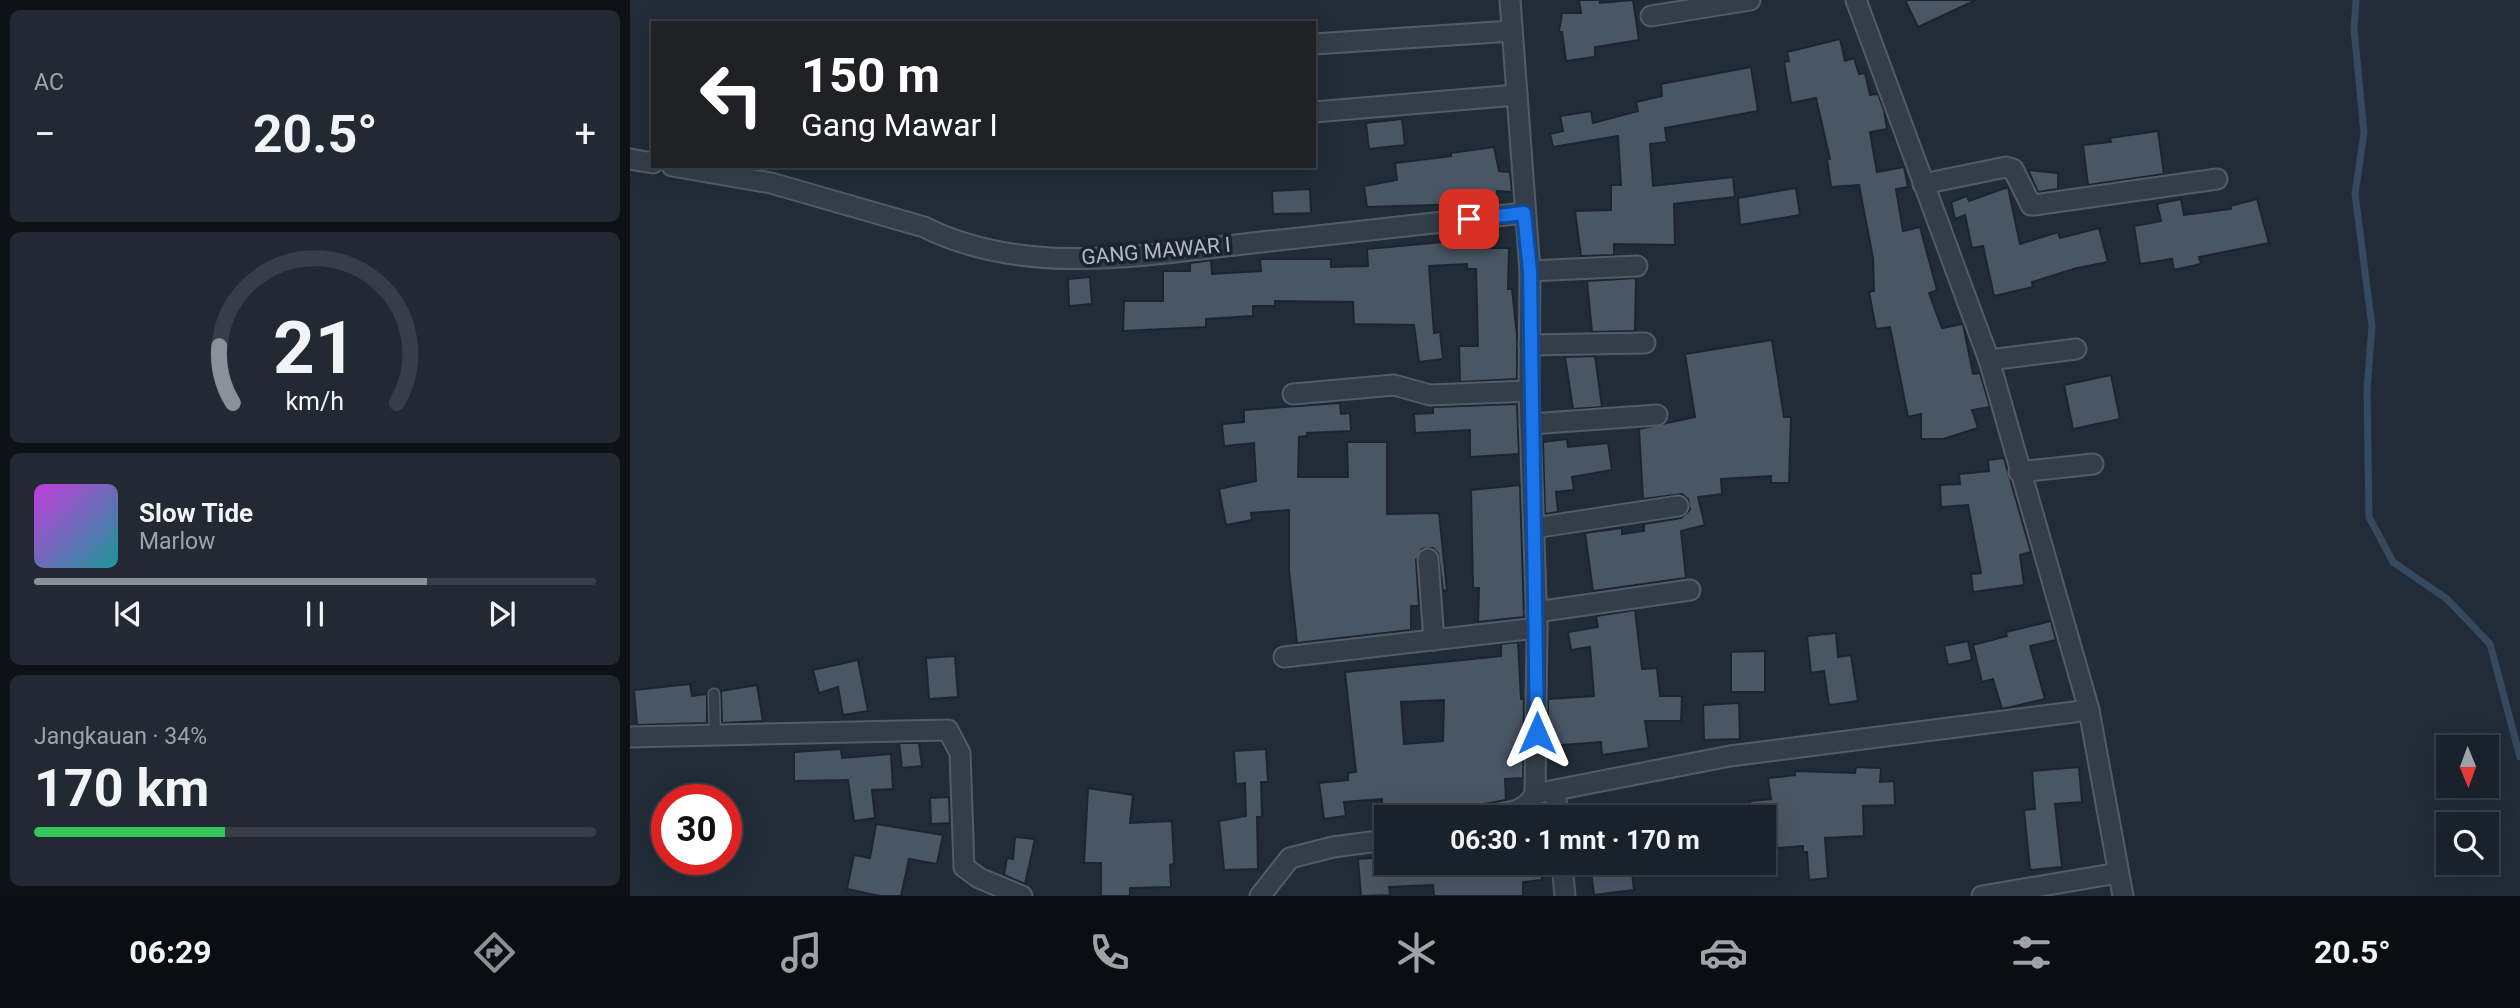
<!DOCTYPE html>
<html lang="id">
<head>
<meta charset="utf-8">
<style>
	body { margin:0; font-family:Roboto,sans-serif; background:#222932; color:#f1f3f6; height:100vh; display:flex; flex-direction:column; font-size:26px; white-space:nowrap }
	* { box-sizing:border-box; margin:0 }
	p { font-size:23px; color:#9fa3a8 }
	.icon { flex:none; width:38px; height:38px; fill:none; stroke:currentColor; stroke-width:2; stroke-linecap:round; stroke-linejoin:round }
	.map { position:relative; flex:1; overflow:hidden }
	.side { display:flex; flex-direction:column; gap:10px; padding:10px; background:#0e1217; width:630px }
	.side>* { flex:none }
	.top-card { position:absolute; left:21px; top:21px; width:665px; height:147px; border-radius:0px; box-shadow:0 7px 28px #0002,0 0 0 2px #373e47; background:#202124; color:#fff; overflow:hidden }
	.needle { width:46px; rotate:179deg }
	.tools { position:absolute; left:1806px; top:735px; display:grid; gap:14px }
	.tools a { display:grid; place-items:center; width:63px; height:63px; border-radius:0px; background:#19212a; box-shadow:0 7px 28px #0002,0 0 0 2px #373e47; font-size:35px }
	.speed { position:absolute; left:21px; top:784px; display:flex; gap:14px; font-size:35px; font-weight:700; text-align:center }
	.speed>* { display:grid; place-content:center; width:91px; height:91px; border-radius:50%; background:#19212a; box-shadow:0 7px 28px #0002,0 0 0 2px #373e47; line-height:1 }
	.speed .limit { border:10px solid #d22; background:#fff; color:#111 }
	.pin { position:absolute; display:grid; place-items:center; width:60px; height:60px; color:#fff; margin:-30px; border-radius:14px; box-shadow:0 4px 10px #0006 }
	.me { position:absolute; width:77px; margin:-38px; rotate:0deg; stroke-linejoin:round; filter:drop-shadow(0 0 5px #0008) }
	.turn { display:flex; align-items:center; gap:24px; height:147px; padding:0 35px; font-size:32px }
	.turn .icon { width:91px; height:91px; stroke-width:2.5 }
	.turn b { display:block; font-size:49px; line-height:60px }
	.big { font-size:52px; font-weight:700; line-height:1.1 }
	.side .card { flex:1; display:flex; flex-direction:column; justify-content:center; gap:10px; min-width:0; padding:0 24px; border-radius:10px; background:#222932 }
	.side .dial { align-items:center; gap:0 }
	.dial svg { height:182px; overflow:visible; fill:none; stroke:#373e47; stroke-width:7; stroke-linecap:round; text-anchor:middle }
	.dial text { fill:#f1f3f6; stroke:none }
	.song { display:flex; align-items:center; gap:21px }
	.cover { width:84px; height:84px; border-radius:10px; background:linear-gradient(135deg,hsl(290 70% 55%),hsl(180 70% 35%)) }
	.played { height:7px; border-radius:4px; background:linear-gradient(90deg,#8c9099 70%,#373e47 70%) }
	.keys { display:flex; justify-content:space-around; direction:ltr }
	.heat { display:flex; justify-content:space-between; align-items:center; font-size:38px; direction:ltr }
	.charge { height:10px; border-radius:5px; background:linear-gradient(90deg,#34c759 34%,#373e47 0) }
	.trip { position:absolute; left:744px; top:805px; width:402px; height:70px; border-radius:0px; background:#19212a; box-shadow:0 7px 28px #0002,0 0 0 2px #373e47; font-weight:700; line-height:70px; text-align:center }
	.dock { display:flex; height:112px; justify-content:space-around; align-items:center; background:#0a0d11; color:#9fa3a8 }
	.dock .icon { width:49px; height:49px }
	.dock .selected { color:#8c9099 }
	.dock b { font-size:32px; color:#f1f3f6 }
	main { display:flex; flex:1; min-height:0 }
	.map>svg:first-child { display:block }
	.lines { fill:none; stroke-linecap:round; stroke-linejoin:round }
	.stream { stroke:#35495f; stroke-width:7 }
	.building { fill:#495664; stroke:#1c252f; stroke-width:2; fill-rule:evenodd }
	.lane-casing { stroke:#525c66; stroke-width:13 }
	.street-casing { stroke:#525c66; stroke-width:23 }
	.lane { stroke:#343e49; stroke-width:10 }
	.street { stroke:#343e49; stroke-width:19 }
	.route-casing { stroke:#114b97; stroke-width:18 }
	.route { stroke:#1a73e8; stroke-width:12 }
	.labels { text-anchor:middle; stroke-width:7; stroke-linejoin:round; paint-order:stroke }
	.street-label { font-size:21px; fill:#afb9c5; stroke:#1a232d }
</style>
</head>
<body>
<main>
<section class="side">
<div class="card"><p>AC</p>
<div class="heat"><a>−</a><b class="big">20.5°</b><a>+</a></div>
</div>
<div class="card dial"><svg viewBox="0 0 100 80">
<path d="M14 69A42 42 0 1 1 86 69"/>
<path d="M14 69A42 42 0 0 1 8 44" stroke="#8c9099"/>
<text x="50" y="56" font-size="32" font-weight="700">21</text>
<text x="50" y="72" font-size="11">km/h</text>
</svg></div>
<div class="card">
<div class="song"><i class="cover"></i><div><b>Slow Tide</b><p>Marlow</p></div></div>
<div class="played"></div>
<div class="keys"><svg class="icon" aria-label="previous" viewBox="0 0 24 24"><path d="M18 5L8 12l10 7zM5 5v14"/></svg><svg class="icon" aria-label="pause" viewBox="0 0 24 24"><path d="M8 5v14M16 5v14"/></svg><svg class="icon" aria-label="next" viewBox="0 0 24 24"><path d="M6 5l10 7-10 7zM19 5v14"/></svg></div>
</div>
<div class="card"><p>Jangkauan · 34%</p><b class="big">170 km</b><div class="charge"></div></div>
</section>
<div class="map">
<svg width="1890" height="896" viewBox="0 0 1890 896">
	<rect width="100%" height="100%" fill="#212c38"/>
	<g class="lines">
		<path class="stream" d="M1726,0L1724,29L1734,133L1725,194L1742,326L1737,390L1739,517L1763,562L1817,599L1860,644L1890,757"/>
	</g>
	<g class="building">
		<path d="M949,0H970V3L1003,0L1009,40L965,47V57L936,61L932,32H929L932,13H951Z"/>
		<path d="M1275,0H1346L1288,27Z"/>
		<path d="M1210,39L1215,61L1224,58L1229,74L1235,73L1240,95L1248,94L1254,110L1257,129L1240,132L1247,172L1274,167L1278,187L1266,189L1273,231L1290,227L1307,290L1299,293L1312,328L1333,324L1343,374L1350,373L1360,407L1342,410L1348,428L1313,439H1291V414L1278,417L1260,327L1246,329L1239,292L1244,291L1243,258L1229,185L1201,187L1197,159H1200L1186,98L1161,103L1154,62L1159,61L1157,52Z"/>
		<path d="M1121,67L1128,111L1035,128L1037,142L1020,144L1023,186L1103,177L1105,197L1044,204L1045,245L984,244V255L951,256L945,211L981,210V185H991L988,136L923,147L920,134L933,131L930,116L961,111L963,123L1008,111L1006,102L1032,96L1031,84Z"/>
		<path d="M772,119L775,145L739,149L736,123Z"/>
		<path d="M1528,131L1534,174L1458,185L1453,145L1481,142L1480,138Z"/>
		<path d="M864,147L869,171L880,172L882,192L867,191L866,204L835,207V204L737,207L734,186L767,180L765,163L821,156V153Z"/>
		<path d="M1398,170L1428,173V189L1408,192Z"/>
		<path d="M1378,187L1390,244L1428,232L1430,238L1469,228L1478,262L1447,268L1402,282L1403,287L1364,296L1353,246L1342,248L1335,215L1325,219L1321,202L1337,196L1339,201Z"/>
		<path d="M1166,188L1170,215L1110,225L1108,198Z"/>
		<path d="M680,189L681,213L643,214L642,191Z"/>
		<path d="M1551,199L1554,215L1601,209L1600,206L1627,199L1639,243L1569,257L1571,264L1544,270L1542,259L1510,264L1504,226L1531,221L1527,204Z"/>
		<path d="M854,230V248H879L878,289H882L887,336V379L830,382L829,346H848L846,269H837V264L799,266L804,333L810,332L813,359L789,362L784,325L724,324L723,302L645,301V306H623V316L576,319V327L493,331L494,301H533V271H560V263L581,260L582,274L631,271L630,259H701V267L738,266L737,249L834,240V232Z"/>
		<path d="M460,277L462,304L439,306L438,279Z"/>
		<path d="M1006,278L1005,331L962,332L957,281Z"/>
		<path d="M1142,340L1154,417H1161L1159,483H1141V476L1091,479L1092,494L1068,497L1075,525L1051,531L1056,578L963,591L955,533L992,528V534L1014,531V524L1051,518L1060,510L1058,499L1052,494L1013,499L1009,429L1065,417L1055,354Z"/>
		<path d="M965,356L972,407L943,409L935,357Z"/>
		<path d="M1481,375L1490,419L1443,429L1434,385Z"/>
		<path d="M710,403L711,414L720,413L721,431L677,433V436L669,437L668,477H718L717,442H757V514L809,513L817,590L813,591L808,553L803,548L792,549L786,560L789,606H781V630L667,643L659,570V510L621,513L622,520L596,525L589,489L626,481L624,443L594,446L592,424L614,422V410Z"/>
		<path d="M887,404L889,454L840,457V430L785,433L784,414L803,413V407Z"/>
		<path d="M937,439L938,447L978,443L982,470L942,477L944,490L926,492L928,512L915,514L913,442Z"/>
		<path d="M1374,458L1401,552L1390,555L1394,585L1343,592L1341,574L1351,573L1338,505L1311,507L1310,485L1330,484L1329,474L1359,471L1358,460Z"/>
		<path d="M890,485L894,617L848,622L849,588H843L841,490Z"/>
		<path d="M1005,610L1012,669L1027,668L1030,696H1052L1051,721H1015L1019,748L972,755L971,742L918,746V699L964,696L960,647L941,650L938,632L968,627L966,616Z"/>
		<path d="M1421,621L1426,640L1400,646L1415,699L1372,709L1363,679L1352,682L1343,645L1377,636L1376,632Z"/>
		<path d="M1206,633L1208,657L1221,655L1228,701L1199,705L1194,671L1181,673L1177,636Z"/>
		<path d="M1338,641L1342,660L1318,665L1314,646Z"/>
		<path d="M888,642L891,699L894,698L893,778L875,779L876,800L848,805L837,812L753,816L752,799L714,802L716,816L694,819L689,783L718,780V773L726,772L715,672L871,656V644ZM814,700L813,741L774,744L771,702Z"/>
		<path d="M1135,651V692H1101V652Z"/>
		<path d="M325,656L328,697L299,699L296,658Z"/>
		<path d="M228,660L238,711L213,715L208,687L189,693L183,670Z"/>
		<path d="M60,684L62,696L77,694V723L7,725L4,690Z"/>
		<path d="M127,685L133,721L92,723L91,691Z"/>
		<path d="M1109,703L1110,739L1074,740L1073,705Z"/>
		<path d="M269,743H289L292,766L272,768Z"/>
		<path d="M211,749L212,758L261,754L263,789L242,790L245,818L224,821L218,780L164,781V752Z"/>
		<path d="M636,749L638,782H631L632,817H627L628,869L594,870L589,821L616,816L615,783L606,784L604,751Z"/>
		<path d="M1226,767L1251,768L1250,782L1264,781L1265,805L1233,806L1234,836L1195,838L1198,878L1179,880L1177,852H1173V846L1134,849V817H1122L1120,801L1141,799L1138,778L1165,775V771L1225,773Z"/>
		<path d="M1449,767L1452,802L1425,804L1432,867L1400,870L1394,810L1405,809L1402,771Z"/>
		<path d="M458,788L503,795L500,823L542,821L544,864L540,865L541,887L500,888V896H471V863H454Z"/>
		<path d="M319,797L320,823L301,824L300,798Z"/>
		<path d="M246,824L313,835L307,864L279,859L271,896H250L217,889L224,855L240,858Z"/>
		<path d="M385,837L405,839L395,884L374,875L377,858L383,859Z"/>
		<path d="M756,857V863H911L912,880L893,882V896H804L803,885L759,887L760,895L731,896L728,859Z"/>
		<path d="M960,863H1001L1004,890L964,895Z"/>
	</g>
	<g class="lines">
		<defs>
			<path id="lane" d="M84,694L85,735"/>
			<g id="street">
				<path d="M1226,0L1359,360L1459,710L1493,896"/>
				<path d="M1021,16L1120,0"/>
				<path d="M684,44L882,31"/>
				<path d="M684,112L887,95"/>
				<path d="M0,159L23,163"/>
				<path d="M42,166L141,183L294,227C400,280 527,253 640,241C725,232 810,222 894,213"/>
				<path d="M1293,184L1376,167L1383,169L1401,205H1404L1587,179"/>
				<path d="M900,271L1007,266"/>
				<path d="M899,345L1015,343"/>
				<path d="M1359,360L1446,349"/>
				<path d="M663,394L764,385L800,395L899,391"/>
				<path d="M900,424L1027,415"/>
				<path d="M1389,472L1463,464"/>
				<path d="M904,528L1048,506"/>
				<path d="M798,559L804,640"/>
				<path d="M906,612L1060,590"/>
				<path d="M654,657L907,628"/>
				<path d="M0,737L318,730L330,753L334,867L349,878L392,896"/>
				<path d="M925,791L928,817"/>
				<path d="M905,794L1100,756L1459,710"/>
				<path d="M850,817C872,812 893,816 905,794L907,628L899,391L900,271L880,0"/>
				<path d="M932,863L935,896"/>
				<path d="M630,896L660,858L703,847L756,840"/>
				<path d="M1352,896L1488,873"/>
			</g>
		</defs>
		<use href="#lane" class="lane-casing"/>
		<use href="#street" class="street-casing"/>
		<use href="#lane" class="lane"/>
		<use href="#street" class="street"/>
	</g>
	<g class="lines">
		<defs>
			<path id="route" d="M839,219L894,213L900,271L907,733"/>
		</defs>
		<use href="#route" class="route-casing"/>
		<use href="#route" class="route"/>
	</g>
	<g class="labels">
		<g class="street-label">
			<text transform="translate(526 251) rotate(-5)" y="7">GANG MAWAR I</text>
		</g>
	</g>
</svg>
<div class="tools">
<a><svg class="needle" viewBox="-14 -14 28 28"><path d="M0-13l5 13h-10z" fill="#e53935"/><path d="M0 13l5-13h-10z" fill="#9fa3a8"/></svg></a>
<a><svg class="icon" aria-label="search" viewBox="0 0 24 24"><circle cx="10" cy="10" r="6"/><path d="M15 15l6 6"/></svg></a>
</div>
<div class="speed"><div class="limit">30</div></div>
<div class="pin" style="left:839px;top:219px;background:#d93025"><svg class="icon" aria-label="arrive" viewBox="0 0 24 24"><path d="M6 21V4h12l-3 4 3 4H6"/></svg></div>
<svg class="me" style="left:907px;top:733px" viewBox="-20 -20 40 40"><path d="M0-17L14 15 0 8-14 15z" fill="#1a73e8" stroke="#fff" stroke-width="4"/></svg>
<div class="trip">06:30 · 1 mnt · 170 m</div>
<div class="top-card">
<div class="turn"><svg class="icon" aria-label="left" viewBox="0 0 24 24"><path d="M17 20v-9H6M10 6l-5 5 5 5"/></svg><div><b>150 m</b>Gang Mawar I</div></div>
</div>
</div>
</main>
<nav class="dock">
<b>06:29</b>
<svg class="icon selected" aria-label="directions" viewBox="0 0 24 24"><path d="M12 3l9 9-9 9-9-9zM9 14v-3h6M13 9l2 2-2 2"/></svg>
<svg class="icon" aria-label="music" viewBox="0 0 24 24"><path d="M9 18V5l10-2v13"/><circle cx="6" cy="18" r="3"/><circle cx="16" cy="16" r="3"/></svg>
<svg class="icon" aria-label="phone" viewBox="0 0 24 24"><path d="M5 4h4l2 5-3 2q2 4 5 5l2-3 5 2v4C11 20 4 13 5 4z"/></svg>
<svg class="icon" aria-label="climate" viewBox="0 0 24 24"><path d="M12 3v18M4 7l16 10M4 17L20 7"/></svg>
<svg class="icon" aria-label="car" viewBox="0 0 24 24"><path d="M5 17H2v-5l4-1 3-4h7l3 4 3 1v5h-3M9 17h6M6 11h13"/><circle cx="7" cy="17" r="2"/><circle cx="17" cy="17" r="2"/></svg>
<svg class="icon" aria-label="filters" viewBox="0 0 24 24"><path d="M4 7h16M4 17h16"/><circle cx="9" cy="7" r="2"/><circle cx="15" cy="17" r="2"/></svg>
<b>20.5°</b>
</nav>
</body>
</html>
